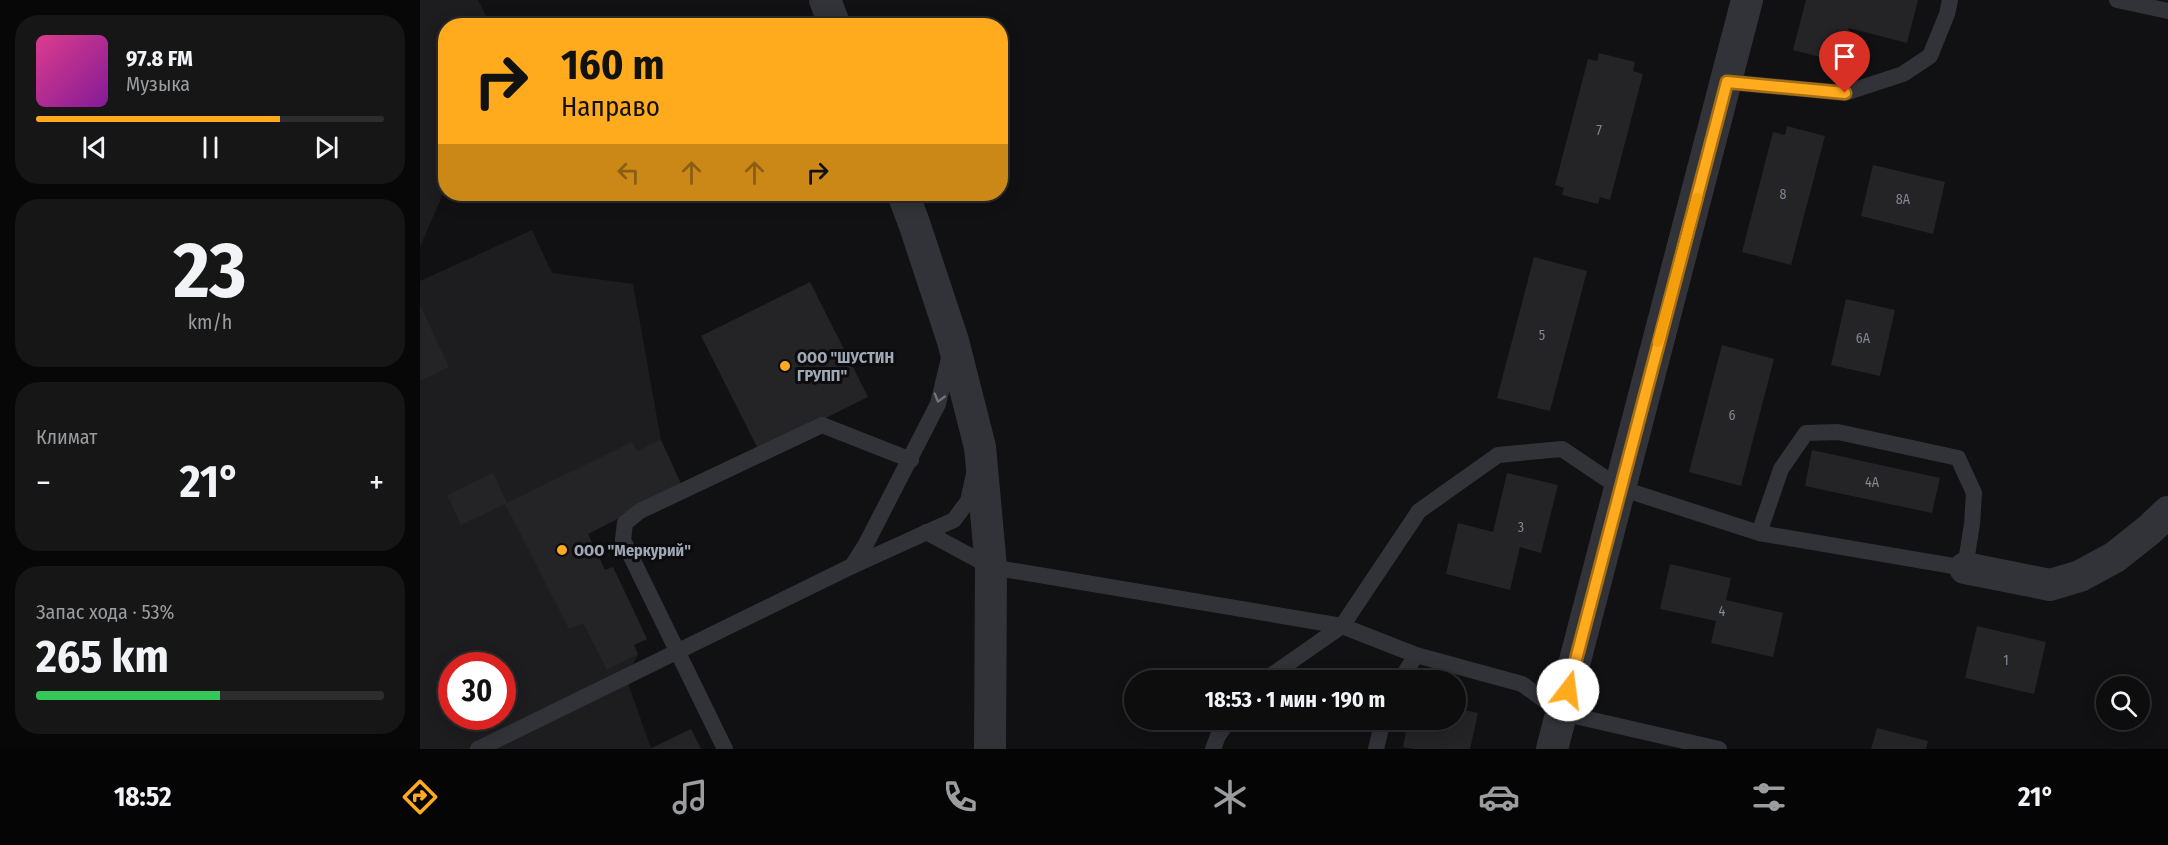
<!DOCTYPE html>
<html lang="ru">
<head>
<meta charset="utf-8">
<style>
	body { margin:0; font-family:"Fira Sans Condensed",sans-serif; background:#161617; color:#f1f3f6; height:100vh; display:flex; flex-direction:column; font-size:22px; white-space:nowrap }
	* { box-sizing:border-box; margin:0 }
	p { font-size:20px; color:#9a9c9e }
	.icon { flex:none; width:33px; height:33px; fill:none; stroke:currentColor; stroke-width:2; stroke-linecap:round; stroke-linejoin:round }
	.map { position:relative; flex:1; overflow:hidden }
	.drawer { display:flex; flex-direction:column; gap:15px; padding:15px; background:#070708; width:420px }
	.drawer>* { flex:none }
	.banner { position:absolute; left:18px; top:18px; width:570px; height:183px; border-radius:24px; box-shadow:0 3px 15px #0003,0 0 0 2px #2d2d2e; background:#ffab1d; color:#111; overflow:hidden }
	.controls { position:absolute; left:1676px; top:676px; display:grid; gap:12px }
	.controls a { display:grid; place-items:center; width:54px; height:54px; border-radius:50%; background:#0d0d0e; box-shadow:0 3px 15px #0003,0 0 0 2px #2d2d2e; font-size:30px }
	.speed { position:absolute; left:18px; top:652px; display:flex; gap:12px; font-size:30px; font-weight:700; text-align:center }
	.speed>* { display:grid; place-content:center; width:78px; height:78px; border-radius:50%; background:#0d0d0e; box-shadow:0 3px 15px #0003,0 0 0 2px #2d2d2e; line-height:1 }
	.speed .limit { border:9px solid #d22; background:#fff; color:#111 }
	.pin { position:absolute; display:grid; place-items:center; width:51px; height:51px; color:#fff; margin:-62px -26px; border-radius:50% 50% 50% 0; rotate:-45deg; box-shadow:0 0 6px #0007 }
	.pin .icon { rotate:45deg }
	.me { position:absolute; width:66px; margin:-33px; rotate:15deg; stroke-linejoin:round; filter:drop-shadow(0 0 4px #0008) }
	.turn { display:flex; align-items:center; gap:21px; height:126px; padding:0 24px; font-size:27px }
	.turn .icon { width:78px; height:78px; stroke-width:2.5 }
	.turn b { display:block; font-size:42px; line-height:51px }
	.lanes { display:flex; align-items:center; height:57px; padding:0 24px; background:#0003; justify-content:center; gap:30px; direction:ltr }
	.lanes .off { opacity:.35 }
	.big { font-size:45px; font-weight:700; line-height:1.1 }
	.drawer .card { flex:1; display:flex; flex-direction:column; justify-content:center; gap:9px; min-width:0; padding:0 21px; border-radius:24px; background:#161617 }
	.drawer .dial { align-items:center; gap:0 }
	.dial b { font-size:78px; line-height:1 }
	.song { display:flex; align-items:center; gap:18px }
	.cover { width:72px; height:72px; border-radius:9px; background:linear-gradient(135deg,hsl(330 70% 55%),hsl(290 70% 35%)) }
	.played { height:6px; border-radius:3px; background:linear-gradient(90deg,#ffab1d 70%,#2d2d2e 70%) }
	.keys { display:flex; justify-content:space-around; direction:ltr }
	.heat { display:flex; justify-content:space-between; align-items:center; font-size:33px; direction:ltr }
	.charge { height:9px; border-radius:4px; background:linear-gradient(90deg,#34c759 53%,#2d2d2e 0) }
	.trip { position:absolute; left:704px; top:670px; width:342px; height:60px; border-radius:30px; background:#0d0d0e; box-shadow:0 3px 15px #0003,0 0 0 2px #2d2d2e; font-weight:700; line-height:60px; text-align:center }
	.dock { display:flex; height:96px; justify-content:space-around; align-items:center; background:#050506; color:#9a9c9e }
	.dock .icon { width:42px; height:42px }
	.dock .current { color:#ffab1d }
	.dock b { font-size:27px; color:#f1f3f6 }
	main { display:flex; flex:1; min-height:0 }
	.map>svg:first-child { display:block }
	.built { fill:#1d1d20; fill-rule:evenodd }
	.building { fill:#242427 }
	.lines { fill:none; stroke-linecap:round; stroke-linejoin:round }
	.lane { stroke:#323338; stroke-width:16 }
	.street { stroke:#323338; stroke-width:32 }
	.oneway { stroke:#6f737d }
	.route-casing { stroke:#a66f13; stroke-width:15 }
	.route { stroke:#ffab1d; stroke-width:10 }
	.slow { stroke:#f59e0b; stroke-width:10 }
	.poi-dot { fill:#ffab1d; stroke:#0c0c0e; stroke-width:2 }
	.labels { text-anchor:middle; stroke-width:6; stroke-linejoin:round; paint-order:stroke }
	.number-label { font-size:14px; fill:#818691 }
	.poi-label { font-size:16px; font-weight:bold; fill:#a1a8b5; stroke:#0c0c0e; text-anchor:start }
</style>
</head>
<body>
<main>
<section class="drawer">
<div class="card">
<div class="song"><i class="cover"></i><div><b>97.8 FM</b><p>Музыка</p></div></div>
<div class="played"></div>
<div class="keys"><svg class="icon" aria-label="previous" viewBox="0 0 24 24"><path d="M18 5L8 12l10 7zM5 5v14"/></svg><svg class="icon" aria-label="pause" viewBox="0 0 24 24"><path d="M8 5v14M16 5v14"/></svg><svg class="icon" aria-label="next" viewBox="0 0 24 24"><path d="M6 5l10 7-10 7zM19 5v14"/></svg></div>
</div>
<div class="card dial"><b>23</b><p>km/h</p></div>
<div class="card"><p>Климат</p>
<div class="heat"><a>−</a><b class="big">21°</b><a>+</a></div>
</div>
<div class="card"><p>Запас хода · 53%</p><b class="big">265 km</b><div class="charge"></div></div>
</section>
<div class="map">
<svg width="1748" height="749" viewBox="0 0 1748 749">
	<rect width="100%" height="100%" fill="#111113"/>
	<g class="built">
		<path d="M0,0H58L71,25L26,26L25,189L0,247Z"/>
		<path d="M112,230L132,273L213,284L241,440L262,486L168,534L185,570L193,567L227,639L214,645L218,654L206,678L231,748L271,729L281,749H0V281ZM32,666H82V717H32Z"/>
	</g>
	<g class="building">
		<path d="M1386,0H1498L1487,43L1429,28L1420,62L1373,50Z"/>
		<path d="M1179,53L1215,62L1213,71L1223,74L1190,200L1180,197L1178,204L1142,195L1144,188L1135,185L1168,59L1177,61Z"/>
		<path d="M1367,126L1405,136L1371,265L1322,252L1353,132L1365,135Z"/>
		<path d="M1453,165L1525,182L1513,234L1441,216Z"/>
		<path d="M1114,257L1167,271L1130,411L1077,398Z"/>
		<path d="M390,282L448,397L339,451L281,336Z"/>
		<path d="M1426,299L1475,310L1460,376L1411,365Z"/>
		<path d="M0,305L29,367L0,381Z"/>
		<path d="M1302,345L1354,359L1321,486L1269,472Z"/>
		<path d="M241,440L262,486L168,534L185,570L193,567L227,639L214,645L218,654L187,670L163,623L149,629L85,504L41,525L27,495L73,473L87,503L212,442L217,451Z"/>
		<path d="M1392,450L1520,478L1512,513L1385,486Z"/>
		<path d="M1087,473L1138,485L1121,553L1100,547L1090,590L1026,574L1038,523L1073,532Z"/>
		<path d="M1250,564L1311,578L1306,600L1363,613L1353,657L1291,643L1296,621L1240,609Z"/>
		<path d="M1557,626L1626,642L1614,694L1545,678Z"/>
		<path d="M1035,708L1058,713L1050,749H993L983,747L988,720H1035Z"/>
		<path d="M1457,728L1508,741L1506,749H1451Z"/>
		<path d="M271,729L281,749H231Z"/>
	</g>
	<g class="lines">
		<g class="lane">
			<path d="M1697,0L1748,11"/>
			<path d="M1307,82L1425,93L1483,74L1510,56L1527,14L1530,0"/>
			<path d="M506,532L571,567L922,626L996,655L1102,684L1142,713L1299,749"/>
			<path d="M432,566L446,544L518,404L530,354"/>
			<path d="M843,681L922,626L999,511L1078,455L1142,449L1200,488L1339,533L1545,568L1552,524L1554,493L1538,458L1418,432L1386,433L1361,469L1339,533"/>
			<path d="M980,681L996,655"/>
			<path d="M58,749L430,567L534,520L548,501L554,474"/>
			<path d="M305,749L203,540L205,523L220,511L402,425L491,460"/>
			<path d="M793,749L798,736L809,720"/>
			<path d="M956,749L963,720"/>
		</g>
		<g class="street">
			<path d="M405,0L415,26"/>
			<path d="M483,194L494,223L533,341L560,447L571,567L570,749"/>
			<path d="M1545,568L1630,585L1660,576L1695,557L1729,530L1748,512"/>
			<path d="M1132,749L1327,0"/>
		</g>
	</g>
	<defs><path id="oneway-chevron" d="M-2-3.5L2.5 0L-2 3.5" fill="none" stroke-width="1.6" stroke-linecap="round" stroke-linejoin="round" transform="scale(1.5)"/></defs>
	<use class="oneway" href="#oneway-chevron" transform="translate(519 398) rotate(106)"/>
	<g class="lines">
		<defs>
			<path id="route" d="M1148,690L1307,82L1425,93"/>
		</defs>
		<use href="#route" class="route-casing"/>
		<use href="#route" class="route"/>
		<path class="slow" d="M1238,342L1277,198"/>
	</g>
	<g class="poi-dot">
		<circle cx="365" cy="366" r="6"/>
		<circle cx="142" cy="550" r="6"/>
	</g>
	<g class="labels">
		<g class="number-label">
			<text x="1179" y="135">7</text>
			<text x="1363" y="199">8</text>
			<text x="1483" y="204">8А</text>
			<text x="1122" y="340">5</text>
			<text x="1443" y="343">6А</text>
			<text x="1312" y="420">6</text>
			<text x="1452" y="487">4А</text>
			<text x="1101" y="532">3</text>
			<text x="1302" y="616">4</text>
			<text x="1586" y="665">1</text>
		</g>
		<g class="poi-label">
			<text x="377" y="363">ООО "ШУСТИН<tspan x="377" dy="18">ГРУПП"</tspan></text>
			<text x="154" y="556">ООО "Меркурий"</text>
		</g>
	</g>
</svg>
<div class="controls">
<a><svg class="icon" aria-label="search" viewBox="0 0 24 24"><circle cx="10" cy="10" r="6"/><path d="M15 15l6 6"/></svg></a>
</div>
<div class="speed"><div class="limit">30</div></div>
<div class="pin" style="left:1425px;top:93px;background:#d93025"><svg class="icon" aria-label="arrive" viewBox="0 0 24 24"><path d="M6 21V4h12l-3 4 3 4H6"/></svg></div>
<svg class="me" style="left:1148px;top:690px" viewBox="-20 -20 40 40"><circle r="19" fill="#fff"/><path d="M0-13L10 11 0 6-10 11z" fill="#ffab1d"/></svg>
<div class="trip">18:53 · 1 мин · 190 m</div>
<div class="banner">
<div class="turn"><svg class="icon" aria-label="right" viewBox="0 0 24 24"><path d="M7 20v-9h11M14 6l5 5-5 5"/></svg><div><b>160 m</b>Направо</div></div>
<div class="lanes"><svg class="icon off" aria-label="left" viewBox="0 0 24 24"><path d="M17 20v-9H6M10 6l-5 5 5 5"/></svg><svg class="icon off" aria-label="ahead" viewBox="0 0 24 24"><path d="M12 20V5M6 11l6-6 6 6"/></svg><svg class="icon off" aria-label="ahead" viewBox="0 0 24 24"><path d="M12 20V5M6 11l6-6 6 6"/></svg><svg class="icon" aria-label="right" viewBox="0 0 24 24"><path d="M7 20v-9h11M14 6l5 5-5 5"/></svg></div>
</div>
</div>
</main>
<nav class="dock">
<b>18:52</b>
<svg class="icon current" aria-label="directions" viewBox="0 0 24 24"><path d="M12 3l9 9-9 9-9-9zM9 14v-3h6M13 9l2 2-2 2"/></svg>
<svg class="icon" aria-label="music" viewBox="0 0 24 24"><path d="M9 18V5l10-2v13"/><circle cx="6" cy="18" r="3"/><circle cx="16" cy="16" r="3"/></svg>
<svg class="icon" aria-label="phone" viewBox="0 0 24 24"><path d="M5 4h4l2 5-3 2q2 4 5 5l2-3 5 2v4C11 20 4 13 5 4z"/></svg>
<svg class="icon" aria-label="climate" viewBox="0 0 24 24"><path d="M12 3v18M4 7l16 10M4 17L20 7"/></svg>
<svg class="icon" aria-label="car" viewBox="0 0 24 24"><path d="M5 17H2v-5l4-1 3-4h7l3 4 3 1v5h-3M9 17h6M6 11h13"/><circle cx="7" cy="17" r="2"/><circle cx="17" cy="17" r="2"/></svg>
<svg class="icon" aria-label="filters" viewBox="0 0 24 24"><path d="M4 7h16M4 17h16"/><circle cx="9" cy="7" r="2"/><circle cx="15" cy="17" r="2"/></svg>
<b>21°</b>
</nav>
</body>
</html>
